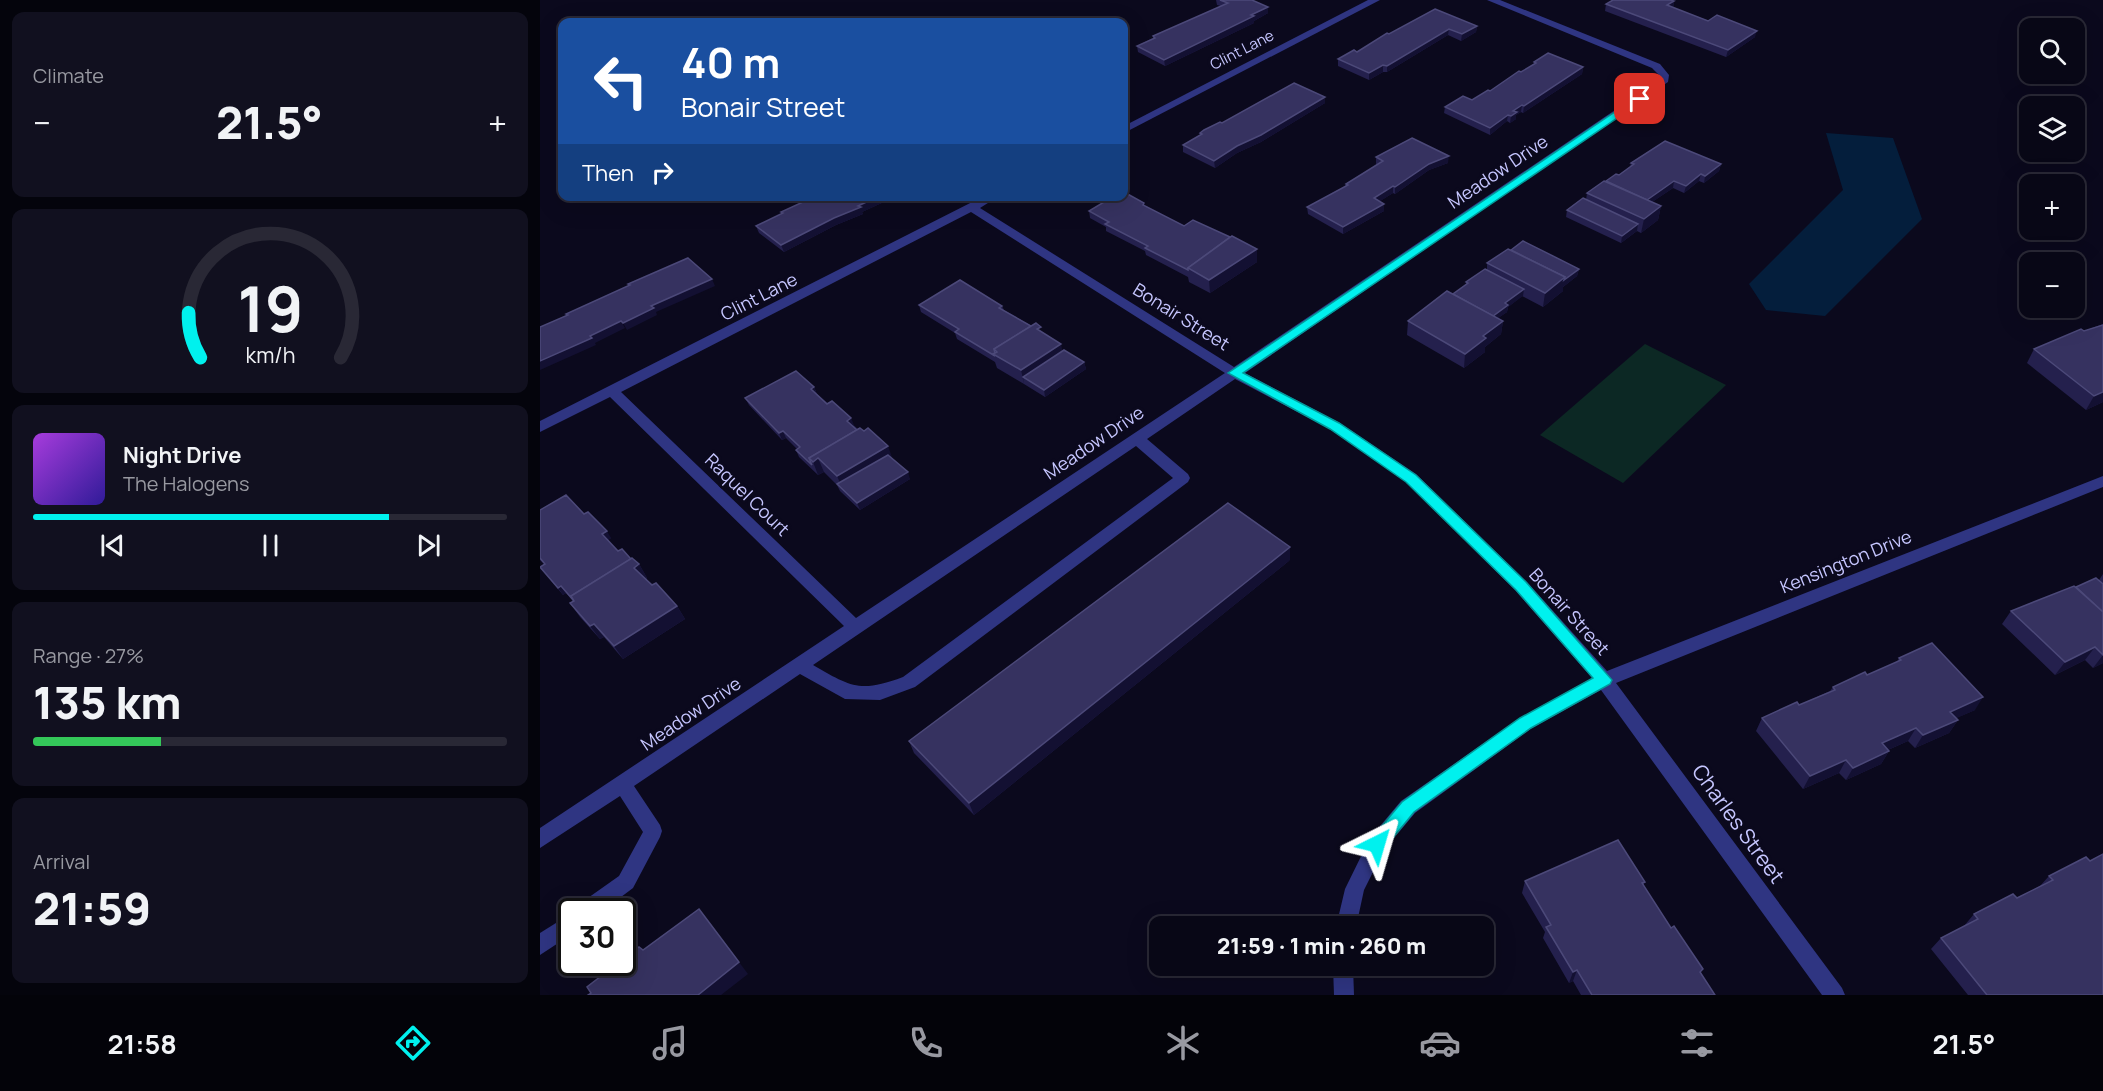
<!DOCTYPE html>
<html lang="en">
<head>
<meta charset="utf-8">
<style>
	body { margin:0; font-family:Manrope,sans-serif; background:#11101f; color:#f1f3f6; height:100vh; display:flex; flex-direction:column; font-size:22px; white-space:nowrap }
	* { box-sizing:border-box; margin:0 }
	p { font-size:20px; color:#9899a1 }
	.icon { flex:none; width:33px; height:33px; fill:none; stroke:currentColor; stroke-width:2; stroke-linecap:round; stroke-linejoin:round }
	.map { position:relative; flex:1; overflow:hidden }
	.side { display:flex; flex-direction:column; gap:12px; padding:12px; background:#04040c; width:540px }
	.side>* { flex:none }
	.hud { position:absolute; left:18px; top:18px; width:570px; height:183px; border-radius:12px; box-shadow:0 6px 24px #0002,0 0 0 2px #292835; background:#1a4fa0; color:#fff; overflow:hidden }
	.tools { position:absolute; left:1479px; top:18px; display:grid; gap:12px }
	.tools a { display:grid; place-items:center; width:66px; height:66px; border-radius:12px; background:#080716; box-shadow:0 6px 24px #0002,0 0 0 2px #292835; font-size:30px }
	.speed { position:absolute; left:18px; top:898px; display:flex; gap:12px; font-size:30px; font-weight:700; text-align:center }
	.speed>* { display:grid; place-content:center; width:78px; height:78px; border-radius:50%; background:#080716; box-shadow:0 6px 24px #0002,0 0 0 2px #292835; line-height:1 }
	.speed .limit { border:3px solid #111; border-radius:9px; background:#fff; color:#111 }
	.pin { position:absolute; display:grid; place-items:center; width:51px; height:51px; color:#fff; margin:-26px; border-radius:12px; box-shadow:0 3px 9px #0006 }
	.me { position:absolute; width:66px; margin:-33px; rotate:40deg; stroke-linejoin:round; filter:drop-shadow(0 0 4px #0008) }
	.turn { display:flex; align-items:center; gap:21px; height:126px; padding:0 24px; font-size:27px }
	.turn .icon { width:78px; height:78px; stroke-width:2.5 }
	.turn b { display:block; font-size:42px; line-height:51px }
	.then { display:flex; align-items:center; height:57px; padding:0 24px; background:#0003; gap:12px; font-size:22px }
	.big { font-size:45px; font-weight:800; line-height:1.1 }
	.side .card { flex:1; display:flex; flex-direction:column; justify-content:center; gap:9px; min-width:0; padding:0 21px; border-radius:12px; background:#11101f }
	.side .dial { align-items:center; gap:0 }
	.dial svg { height:156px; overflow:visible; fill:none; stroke:#292835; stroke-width:7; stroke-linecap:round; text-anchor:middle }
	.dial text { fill:#f1f3f6; stroke:none }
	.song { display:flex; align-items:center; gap:18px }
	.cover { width:72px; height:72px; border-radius:9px; background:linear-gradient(135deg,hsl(280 70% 55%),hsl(250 70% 35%)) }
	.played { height:6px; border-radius:3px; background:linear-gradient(90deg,#00f1ee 75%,#292835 75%) }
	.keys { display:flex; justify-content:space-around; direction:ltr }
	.heat { display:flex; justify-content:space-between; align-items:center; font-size:33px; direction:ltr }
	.charge { height:9px; border-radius:4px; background:linear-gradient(90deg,#34c759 27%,#292835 0) }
	.trip { position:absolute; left:609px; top:916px; width:345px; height:60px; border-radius:12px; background:#080716; box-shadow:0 6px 24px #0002,0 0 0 2px #292835; font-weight:800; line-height:60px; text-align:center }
	.tab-bar { display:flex; height:96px; justify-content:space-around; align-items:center; background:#030309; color:#9899a1 }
	.tab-bar .icon { width:42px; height:42px }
	.tab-bar .active { color:#00f1ee }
	.tab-bar b { font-size:27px; color:#f1f3f6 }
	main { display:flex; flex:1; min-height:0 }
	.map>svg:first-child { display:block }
	.green { fill:#0c2824 }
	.water { fill:#041e3c }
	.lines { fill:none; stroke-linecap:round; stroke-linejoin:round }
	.minor { fill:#2f3582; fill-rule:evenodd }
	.wall { fill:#24204d }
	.shaded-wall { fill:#131032 }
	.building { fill:#363260; stroke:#4c4979; stroke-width:1.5 }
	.route { fill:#00f1ee; stroke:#009d9b; stroke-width:1.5 }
	.labels { text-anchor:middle; stroke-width:6; stroke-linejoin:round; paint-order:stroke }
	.far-street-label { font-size:15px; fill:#c6c6ff; stroke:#0b091d }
	.street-label { font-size:18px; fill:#c6c6ff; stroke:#0b091d }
	.near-street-label { font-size:21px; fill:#c6c6ff; stroke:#0b091d }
</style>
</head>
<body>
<main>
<section class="side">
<div class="card"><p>Climate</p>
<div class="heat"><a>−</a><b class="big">21.5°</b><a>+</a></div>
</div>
<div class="card dial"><svg viewBox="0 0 100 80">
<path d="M14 69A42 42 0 1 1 86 69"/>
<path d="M14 69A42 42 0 0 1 8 46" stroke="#00f1ee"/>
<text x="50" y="56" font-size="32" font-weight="700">19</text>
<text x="50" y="72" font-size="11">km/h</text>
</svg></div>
<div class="card">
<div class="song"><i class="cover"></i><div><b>Night Drive</b><p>The Halogens</p></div></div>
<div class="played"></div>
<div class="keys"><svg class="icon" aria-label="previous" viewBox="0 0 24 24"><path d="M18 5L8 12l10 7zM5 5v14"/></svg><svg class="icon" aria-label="pause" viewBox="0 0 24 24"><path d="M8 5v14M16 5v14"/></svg><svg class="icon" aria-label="next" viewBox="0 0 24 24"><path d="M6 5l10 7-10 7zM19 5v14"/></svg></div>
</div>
<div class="card"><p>Range · 27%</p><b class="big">135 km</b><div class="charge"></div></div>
<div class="card"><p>Arrival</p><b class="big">21:59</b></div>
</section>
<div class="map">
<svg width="1563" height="995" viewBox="0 0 1563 995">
	<rect width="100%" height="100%" fill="#0b091d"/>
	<path class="green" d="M1105,344L1186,385L1083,483L1000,435Z"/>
	<path class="water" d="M1286,133L1353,138L1382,219L1285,316L1226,310L1209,284L1303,190Z"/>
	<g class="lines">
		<g class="minor">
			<path d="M828,0H840L584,133V126Z"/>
			<path d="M947,0H960L1120,64L1129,75L1128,82L705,373L800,423L876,474L987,582L1067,671L1563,476V487L1076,683L1302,988L1305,995H1282L1061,690L992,728L875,813L844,850L824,890L816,927H796L805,889L830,838L861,801L980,718L1052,678L975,590L866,482L790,429L695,379L607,439L648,474L650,478L648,482L375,687L340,700L305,699L260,674L94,786L120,825L122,831L120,837L93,888L61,912H35L38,905L79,876L103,832L80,796L0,848V828L304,626L70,397L0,432V421L444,196H459L440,208L694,367L1118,81L1119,75L1112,68ZM431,212L685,373L316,618L81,392ZM596,446L633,478L363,677C320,693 311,687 273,665Z"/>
			<path d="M32,913V934L0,955V933Z"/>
			<path d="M793,966H813L814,995H794Z"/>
		</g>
	</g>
	<g class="wall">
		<path d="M676,0H712L728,13L714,21V23L625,66L598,52L597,46L613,38V36L681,6L677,5Z"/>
		<path d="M1134,1L1133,8L1215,37L1186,57L1065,11L1066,4Z"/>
		<path d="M937,26L936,32L921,41L908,35L847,72H843L829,80L798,66V59L817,52L849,34Z"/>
		<path d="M994,62L1043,67L1042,74L983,113L981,112L976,115V119L970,123L967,121L950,135L904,113L905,107L932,100L950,91L994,64Z"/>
		<path d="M785,97V103L721,142L697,153L675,168L643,152V145L660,135V133L682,123Z"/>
		<path d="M836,157L908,163L889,170L855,194L853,193L840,201L844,211L803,234L768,214L767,207L805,186L806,184L837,165L836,164Z"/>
		<path d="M1091,163L1181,164L1179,171L1164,183L1159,181L1144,193L1133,188L1112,202L1121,206L1118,220L1101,233L1097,231L1081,243L1026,217L1027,210L1046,200L1047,193L1066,181L1079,175L1090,167Z"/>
		<path d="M276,196H357L322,212L323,214L296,225L244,252L219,233L216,226L242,214L241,212Z"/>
		<path d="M605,206L717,262L670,293L649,282L648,277L608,256L606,255L605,251L566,231V227L550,218L549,211Z"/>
		<path d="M947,263L1039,269L1037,276L1023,287V291L1003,307L982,296L968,307L967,312L958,318L963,321L961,334L945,347V352L924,368L867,335L868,321L913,294L926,285V282L947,270Z"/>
		<path d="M379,305L462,306L464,310L502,332L522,350L544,362L546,369L505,397L484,384L457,368L455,362L417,339L415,333L381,312Z"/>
		<path d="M1563,324V402L1546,410L1487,363L1494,349Z"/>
		<path d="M274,387L277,394L353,459L370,479L320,510L300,491L297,485L284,472L278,475L259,457L256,450L257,449L246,438L242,440L209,405L205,398Z"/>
		<path d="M0,510L71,538L68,540L78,551L99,564L107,578L106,579L137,606L145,619L83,659L64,637L60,639L40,617L30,603L33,601L26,593L23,595L0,567L4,564L0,560Z"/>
		<path d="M750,560L434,815L374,753L369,741Z"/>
		<path d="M1563,574V663L1553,668L1545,660L1515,675L1462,624L1471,611L1559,580Z"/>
		<path d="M1359,658L1435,710L1416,718L1418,720L1409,733L1375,748L1368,741L1348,750L1349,751L1341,764L1306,780L1299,773L1263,789L1216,731L1222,718L1259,705L1290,691L1293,687L1327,675L1357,662Z"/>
		<path d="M1546,857L1563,995H1428L1391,949L1401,938L1424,926L1434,914L1477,898L1500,886L1509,876Z"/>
		<path d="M985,881L1105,882L1103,886L1175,995H1041L1033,981L1029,983L1003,938L1005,932L982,893Z"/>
	</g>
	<g class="shaded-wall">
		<path d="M1134,1L1133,8L1127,5Z"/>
		<path d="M728,7V13L714,21V23L625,66L624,60Z"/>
		<path d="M937,26L936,32L921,41L922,34Z"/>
		<path d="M909,29L908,35L847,72V66Z"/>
		<path d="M1217,31L1215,37L1186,57L1188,50Z"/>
		<path d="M843,65V72L829,80V73Z"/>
		<path d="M1043,67L1042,74L983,113L984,106Z"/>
		<path d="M785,97V103L721,142L697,153L675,168L674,161L697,146Z"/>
		<path d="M982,105L981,112L976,115V119L970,123L971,116L973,111Z"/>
		<path d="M968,115L967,121L950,135V128Z"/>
		<path d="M909,156L908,163L889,170L855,194V187L889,164Z"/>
		<path d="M1181,164L1179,171L1164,183L1165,176Z"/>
		<path d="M1161,174L1159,181L1144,193L1146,186Z"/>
		<path d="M1134,181L1133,188L1099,211L1101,204Z"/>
		<path d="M853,186V193L834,205V198Z"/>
		<path d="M339,196H357L322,212L323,214L296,225L244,252L241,245L318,206Z"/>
		<path d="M844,204V211L803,234V227Z"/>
		<path d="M1121,206L1118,220L1101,233L1104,219Z"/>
		<path d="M1098,224L1097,231L1081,243L1082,236Z"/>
		<path d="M717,249V262L670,293L669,280Z"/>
		<path d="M1039,269L1037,276L1023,287V291L1003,307L1005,293L1025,277Z"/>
		<path d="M172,279L175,286L116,312L117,315L87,330L83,323L111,306Z"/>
		<path d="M984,289L983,296L968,307L967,312L947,326L948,319L965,303Z"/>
		<path d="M81,321L85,328L55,343L56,345L0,370V361Z"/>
		<path d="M963,321L961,334L945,347V352L924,368L925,354L943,336Z"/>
		<path d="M521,344L524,358L483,377L484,384L481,370Z"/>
		<path d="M544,362L546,369L505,397L504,390Z"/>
		<path d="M274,387L277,394L274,396L271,389Z"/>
		<path d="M1563,392V402L1546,410L1554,396Z"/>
		<path d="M311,418L314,425L310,428L307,421Z"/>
		<path d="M243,431L246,438L242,440L239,433Z"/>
		<path d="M348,446L353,460L303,490L297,476Z"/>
		<path d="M278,458L284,472L278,475L273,462Z"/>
		<path d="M368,472L370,479L320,510L317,503Z"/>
		<path d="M67,531L71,538L67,541L62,534Z"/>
		<path d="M750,547V560L434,815L429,803Z"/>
		<path d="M99,564L107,578L103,581L40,609Z"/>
		<path d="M21,586L26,593L23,595L18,588Z"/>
		<path d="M137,606L145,619L83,659L74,646Z"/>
		<path d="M54,624L64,637L60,639L50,626Z"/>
		<path d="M1555,647L1545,660L1515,675L1525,662Z"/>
		<path d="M1563,655V663L1553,668Z"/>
		<path d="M1443,697L1435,710L1401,725L1410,712Z"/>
		<path d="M1418,720L1409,733L1375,748L1383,735Z"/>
		<path d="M1376,728L1368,741L1334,756L1342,743Z"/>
		<path d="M1349,751L1341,764L1306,780L1313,768Z"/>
		<path d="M1306,760L1299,773L1263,789L1270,776Z"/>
		<path d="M159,909L208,974L181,995H158Z"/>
		<path d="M1037,970L1033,981L1029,983L1033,972Z"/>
	</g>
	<g class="building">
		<path d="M680,0H712L728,7L711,15L714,16L624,60L597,46L615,38L613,36L688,3Z"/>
		<path d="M1073,0H1130L1134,1L1127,5L1168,21L1177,15L1217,31L1188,50L1066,4Z"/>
		<path d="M895,9L937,26L922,34L909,29L847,66L843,65L829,73L798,59L814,50L817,52L847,33L849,34Z"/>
		<path d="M1008,53L1043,67L984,106L982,105L973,111L977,112L971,116L968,115L950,128L905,107L923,96L932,100L948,90L950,91L979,71L981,72L996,63L994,62Z"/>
		<path d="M754,83L785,97L721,135L697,146L674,161L643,145L662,134L660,133L664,130L680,122L682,123Z"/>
		<path d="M872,138L909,156L889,164L855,187L853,186L834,198L844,204L803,227L767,207L808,185L806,184L843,161L836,157Z"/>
		<path d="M1125,141L1181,164L1165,176L1161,174L1146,186L1134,181L1107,200L1066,181L1076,174L1079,175L1094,164L1091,163Z"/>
		<path d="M1064,181L1121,206L1104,219L1047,193Z"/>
		<path d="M584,192L604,203L603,205L644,226L653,220L690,237L648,268V270L607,249L605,248L608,246L565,224L569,222L549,211L574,196H584Z"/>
		<path d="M276,196H339L318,206L321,207L294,218L241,245L216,226L243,213L241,212Z"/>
		<path d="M1043,198L1098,224L1082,236L1027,210Z"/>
		<path d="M692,236L717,249L669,280L648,268Z"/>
		<path d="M983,241L1039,269L1024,280L1025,277L971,250Z"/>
		<path d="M968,249L1025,277L1005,293L947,263Z"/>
		<path d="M148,258L172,279L111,306L114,308L83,323L81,321L50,336L52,338L0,361V327L28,315L26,314L90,285L88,284Z"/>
		<path d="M945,269L984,289L965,303L968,305L953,316L913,294L928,283L926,282Z"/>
		<path d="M420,280L462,306L459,308L491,326L454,349L455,353L453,354L455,356L415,332L419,329L379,305Z"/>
		<path d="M907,291L963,321L943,336L946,338L925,354L868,321Z"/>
		<path d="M496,323L501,327L497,329L521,344L481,370L453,354L457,352L454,349Z"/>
		<path d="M1563,325V392L1554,396L1494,349L1541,329L1544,331Z"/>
		<path d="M524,350L544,362L504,390L483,377Z"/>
		<path d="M256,371L274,387L271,389L287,404L292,401L311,418L307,421L317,430L269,458L272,465L256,450L260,447L243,431L239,433L205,398Z"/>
		<path d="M320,428L324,431L328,428L348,446L297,476L278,458L273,462L269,458Z"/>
		<path d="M348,455L368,472L317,503L297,484Z"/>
		<path d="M26,495L44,514L48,512L67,531L62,534L78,551L82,549L91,559L31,596L34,601L21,586L18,588L0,567L5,564L0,558V510Z"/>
		<path d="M688,503L750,547L429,803L369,741Z"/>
		<path d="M92,558L99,564L94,568L112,585L116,583L137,606L74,646L54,624L50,626L30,603L34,601L31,596Z"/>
		<path d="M1556,578L1563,584V612L1536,587Z"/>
		<path d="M1534,586L1563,612V655L1555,647L1525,662L1471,611Z"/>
		<path d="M1392,643L1443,697L1410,712L1418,720L1383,735L1376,728L1342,743L1349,751L1313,768L1306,760L1270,776L1222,718L1257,702L1259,705L1295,690L1293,687L1325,672L1327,675L1361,660L1359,658Z"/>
		<path d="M1078,840L1105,882L1102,883L1131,928L1134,926L1163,969L1160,972L1175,995H1052L1037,970L1033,972L1006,927L1011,925L985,881Z"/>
		<path d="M1563,854V995H1447L1401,938L1438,919L1434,914L1473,894L1477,898L1513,880L1509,876L1546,857L1550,861Z"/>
		<path d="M159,909L199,962L158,995H48L51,993L47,987L78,963H82V960L99,947L103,950Z"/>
	</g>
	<path class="route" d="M1097,97L1105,99L703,373L799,423L876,475L986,582L1072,680L1070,684L991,728L874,812L843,850L837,852L831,850L828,844L831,839L862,802L980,718L1053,678L976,590L866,482L790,429L688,373Z"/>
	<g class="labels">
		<g class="far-street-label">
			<text transform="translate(702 50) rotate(-27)" y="5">Clint Lane</text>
		</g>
		<g class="street-label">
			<text transform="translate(958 172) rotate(-34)" y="6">Meadow Drive</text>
			<text transform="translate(219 297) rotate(-27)" y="6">Clint Lane</text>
			<text transform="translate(641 317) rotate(32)" y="6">Bonair Street</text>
			<text transform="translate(554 443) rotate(-34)" y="6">Meadow Drive</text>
			<text transform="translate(207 495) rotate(44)" y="6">Raquel Court</text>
			<text transform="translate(1306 562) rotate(-22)" y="6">Kensington Drive</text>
			<text transform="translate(1029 612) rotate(48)" y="6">Bonair Street</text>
			<text transform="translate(151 714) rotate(-34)" y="6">Meadow Drive</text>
		</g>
		<g class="near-street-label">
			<text transform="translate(1198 824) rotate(54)" y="7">Charles Street</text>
		</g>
	</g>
</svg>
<div class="tools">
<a><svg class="icon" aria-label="search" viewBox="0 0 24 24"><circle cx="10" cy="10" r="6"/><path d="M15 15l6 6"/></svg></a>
<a><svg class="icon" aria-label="layers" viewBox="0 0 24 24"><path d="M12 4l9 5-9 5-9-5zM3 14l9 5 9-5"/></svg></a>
<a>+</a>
<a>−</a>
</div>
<div class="speed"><div class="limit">30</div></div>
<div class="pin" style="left:1100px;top:99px;background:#d93025"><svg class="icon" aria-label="arrive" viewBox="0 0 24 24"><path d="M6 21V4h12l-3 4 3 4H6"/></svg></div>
<svg class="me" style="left:837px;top:844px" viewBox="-20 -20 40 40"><path d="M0-17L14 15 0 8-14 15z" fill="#00f1ee" stroke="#fff" stroke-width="4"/></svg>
<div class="trip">21:59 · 1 min · 260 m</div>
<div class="hud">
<div class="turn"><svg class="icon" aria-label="left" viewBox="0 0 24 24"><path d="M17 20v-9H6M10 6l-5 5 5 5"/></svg><div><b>40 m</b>Bonair Street</div></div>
<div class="then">Then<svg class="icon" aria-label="right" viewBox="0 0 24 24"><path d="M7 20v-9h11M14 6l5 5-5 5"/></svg></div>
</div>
</div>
</main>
<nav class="tab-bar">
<b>21:58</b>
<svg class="icon active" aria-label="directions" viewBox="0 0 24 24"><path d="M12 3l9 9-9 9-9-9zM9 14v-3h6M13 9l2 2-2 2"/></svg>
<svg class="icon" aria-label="music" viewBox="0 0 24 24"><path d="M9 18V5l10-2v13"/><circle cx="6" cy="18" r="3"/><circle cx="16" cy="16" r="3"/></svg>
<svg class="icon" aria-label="phone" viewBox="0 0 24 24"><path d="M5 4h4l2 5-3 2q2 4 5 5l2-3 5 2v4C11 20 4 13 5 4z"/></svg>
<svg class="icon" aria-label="climate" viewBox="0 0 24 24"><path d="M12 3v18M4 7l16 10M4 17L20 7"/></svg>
<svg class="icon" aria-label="car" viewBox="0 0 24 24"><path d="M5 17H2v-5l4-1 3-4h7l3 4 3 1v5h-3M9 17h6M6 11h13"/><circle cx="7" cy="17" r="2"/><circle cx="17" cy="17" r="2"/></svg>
<svg class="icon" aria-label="filters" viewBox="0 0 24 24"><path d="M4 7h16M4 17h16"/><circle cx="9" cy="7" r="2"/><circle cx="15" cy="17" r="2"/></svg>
<b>21.5°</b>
</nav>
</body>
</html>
